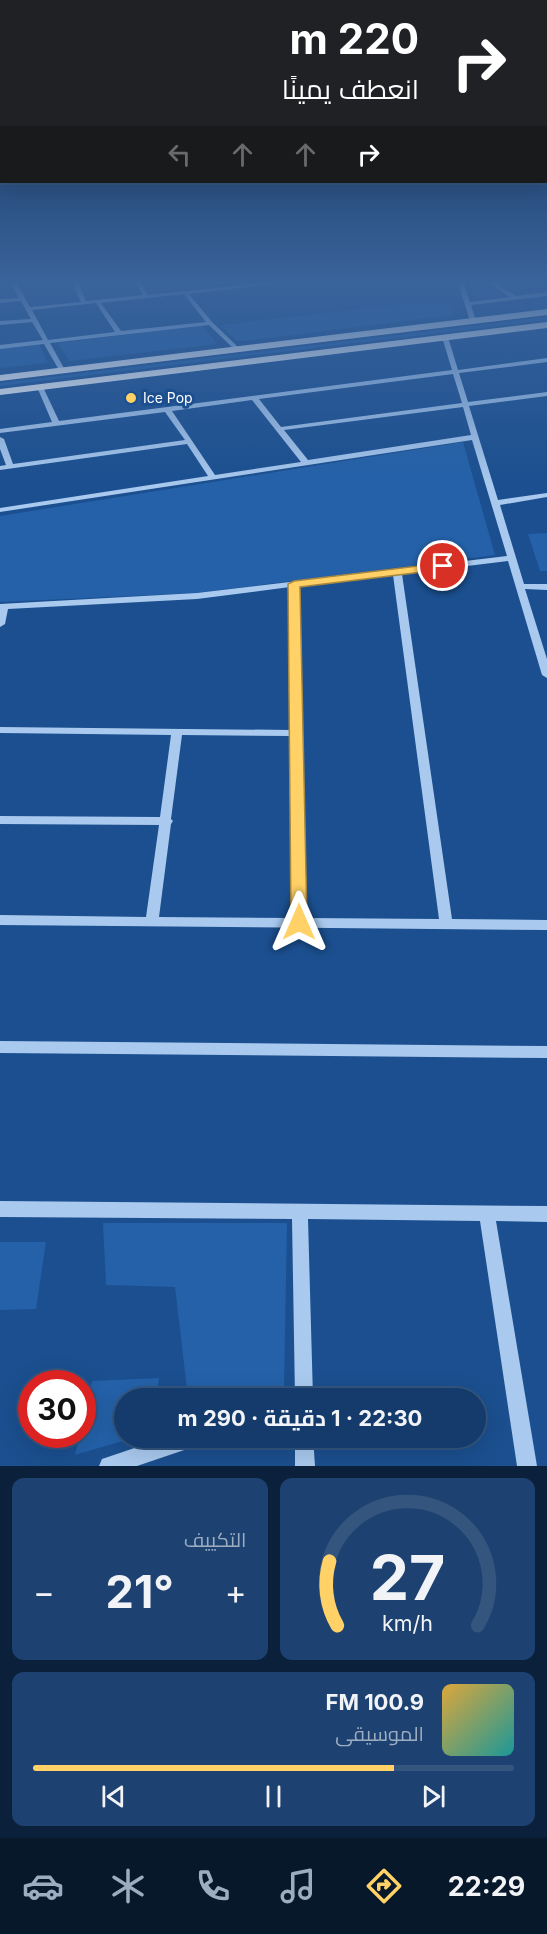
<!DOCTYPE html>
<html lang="ar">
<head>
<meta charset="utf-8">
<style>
	body { margin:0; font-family:Inter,Cairo,sans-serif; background:#1d4271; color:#f1f3f6; direction:rtl; height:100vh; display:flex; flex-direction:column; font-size:22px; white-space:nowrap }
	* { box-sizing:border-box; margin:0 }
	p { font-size:20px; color:#9dadc1 }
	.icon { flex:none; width:33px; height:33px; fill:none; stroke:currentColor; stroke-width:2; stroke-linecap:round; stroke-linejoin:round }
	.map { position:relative; height:1466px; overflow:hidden; direction:ltr }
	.sheet { display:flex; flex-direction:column; gap:12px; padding:12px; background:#0b203b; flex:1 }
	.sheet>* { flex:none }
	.guide { position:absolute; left:0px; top:0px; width:548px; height:183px; box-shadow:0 6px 24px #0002,0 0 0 2px #33557e; direction:rtl; background:#202124; color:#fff; overflow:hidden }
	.speed { position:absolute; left:18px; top:1370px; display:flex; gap:12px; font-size:30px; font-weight:700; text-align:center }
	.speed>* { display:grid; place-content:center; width:78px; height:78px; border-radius:50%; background:#143b6b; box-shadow:0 6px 24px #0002,0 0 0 2px #33557e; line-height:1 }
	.speed .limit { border:9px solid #d22; background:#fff; color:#111 }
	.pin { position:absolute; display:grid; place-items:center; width:51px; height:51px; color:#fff; margin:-26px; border:3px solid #fff; border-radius:50%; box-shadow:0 2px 6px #0007 }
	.me { position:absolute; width:66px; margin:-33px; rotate:0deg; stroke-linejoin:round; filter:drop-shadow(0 0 4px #0008) }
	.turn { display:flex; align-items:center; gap:21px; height:126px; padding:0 30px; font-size:27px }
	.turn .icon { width:78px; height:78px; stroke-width:2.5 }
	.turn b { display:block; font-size:42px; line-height:51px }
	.lanes { display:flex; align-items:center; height:57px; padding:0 30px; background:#0003; justify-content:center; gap:30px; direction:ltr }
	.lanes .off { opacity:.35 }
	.big { font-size:45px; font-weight:700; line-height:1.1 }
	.sheet .card { flex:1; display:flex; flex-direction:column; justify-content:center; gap:9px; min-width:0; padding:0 21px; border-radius:12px; background:#1d4271 }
	.sheet .dial { align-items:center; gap:0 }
	.dial svg { height:156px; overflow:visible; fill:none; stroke:#33557e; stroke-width:7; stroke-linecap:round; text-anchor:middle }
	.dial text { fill:#f1f3f6; stroke:none }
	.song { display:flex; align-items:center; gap:18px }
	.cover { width:72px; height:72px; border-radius:9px; background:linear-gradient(135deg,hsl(40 70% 55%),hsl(180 70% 35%)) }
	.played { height:6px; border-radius:3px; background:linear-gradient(90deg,#ffd166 75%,#33557e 75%) }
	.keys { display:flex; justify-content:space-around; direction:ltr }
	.heat { display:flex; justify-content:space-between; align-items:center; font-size:33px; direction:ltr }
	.sheet .tiles { flex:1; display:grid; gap:12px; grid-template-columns:1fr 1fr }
	.card:last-child { grid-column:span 2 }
	.trip { position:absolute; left:114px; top:1388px; width:372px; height:60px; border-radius:30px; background:#143b6b; box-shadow:0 6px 24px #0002,0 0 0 2px #33557e; font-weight:700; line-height:60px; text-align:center; direction:rtl }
	.dock { display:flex; height:96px; justify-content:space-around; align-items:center; background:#08182b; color:#9dadc1 }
	.dock .icon { width:42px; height:42px }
	.dock .current { color:#ffd166 }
	.dock b { font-size:27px; color:#f1f3f6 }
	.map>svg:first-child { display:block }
	.green { fill:#2461a8 }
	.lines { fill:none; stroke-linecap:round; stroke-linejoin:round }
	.minor { fill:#a9c9ee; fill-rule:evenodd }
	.highway { fill:#fff; fill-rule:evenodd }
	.route { fill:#ffd166; stroke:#a68842; stroke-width:1.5 }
	.poi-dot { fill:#ffd166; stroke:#1b4f8f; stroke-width:2 }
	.labels { text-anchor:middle; stroke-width:6; stroke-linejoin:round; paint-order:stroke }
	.far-poi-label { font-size:14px; fill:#fff; stroke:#1b4f8f; text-anchor:start }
</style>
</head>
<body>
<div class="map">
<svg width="547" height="1466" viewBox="0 0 547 1466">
	<rect width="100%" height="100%" fill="#1b4f8f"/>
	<g class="green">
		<path d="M468,280H479L504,296L476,299Z"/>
		<path d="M450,300L454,314L451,315L243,341L236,340L221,325L420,302L430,304Z"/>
		<path d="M547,317V320L0,386V383Z"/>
		<path d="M202,326L217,344L69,361L58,343Z"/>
		<path d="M39,345L48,363L0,368V349Z"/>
		<path d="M463,442L495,555L197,593L0,602V516Z"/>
		<path d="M547,533V571H540L528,534Z"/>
		<path d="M103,1223H287L284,1391L260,1398H188L175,1287L106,1285Z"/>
		<path d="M0,1242H46L36,1309L0,1310Z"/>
		<path d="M159,1378L156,1398H124V1437H136L75,1455L80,1434H82L83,1422L92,1381Z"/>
	</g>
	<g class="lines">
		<g class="minor">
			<path d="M9,280H15L30,307L81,302L71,280H77L86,301L143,295L134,280H140L148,295L288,280H306L189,294L212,322L239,348V350H235L209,325L50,343L65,370L62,372L59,370L44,344L0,349V345L43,340L32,322L0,325V321L31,319L21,301L0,303V299L19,298ZM184,294L206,322L121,331L101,303ZM96,303L115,332L48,340L32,310Z"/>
			<path d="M457,280H463L470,302L510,297L484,280H491L516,296L547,292V296L471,305L476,321L473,323L470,321Z"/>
			<path d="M445,335L448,337L458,370L547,358V362L459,373L468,402L547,392V396L469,406L498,500L547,493V497L500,505L524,584H547V590L525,589L547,659V678L542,675L508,561L402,574L452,919L547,920V930L0,925V915L146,917L159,825L0,824V816L160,817L171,735L0,733V727L291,730L290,587L197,599L8,609L5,624L0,627V604L197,593L507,556L472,440L0,512V508L208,476L187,444L0,470V466L6,465L0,449V437L4,439L13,464L185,440L165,412L0,433V429L52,422L37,387L40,385L43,387L59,421L452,370L442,337ZM453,374L462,403L281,427L259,399ZM252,400L301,462L215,475L172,411ZM463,407L471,435L308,460L284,430ZM393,575L439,919L305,918L302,735L303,733L301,731L298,586ZM182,735L291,736L293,918L159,917L171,824L173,821L171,819Z"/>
			<path d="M0,1041L547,1046V1058L0,1053Z"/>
			<path d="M0,1201L547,1206V1222L496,1221L537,1466H517L480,1221L308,1219L313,1398H295L292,1219L0,1217Z"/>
			<path d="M167,1437H204L202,1444L137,1466H99L102,1459Z"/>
			<path d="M295,1437H313L315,1466H295Z"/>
		</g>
		<g class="highway">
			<path d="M547,309V315L0,381V375Z"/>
			<path d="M547,322V328L0,395V389Z"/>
		</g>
	</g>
	<linearGradient id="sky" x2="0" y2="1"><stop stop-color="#0f2b4f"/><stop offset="0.58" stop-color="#39639b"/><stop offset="1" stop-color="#39639b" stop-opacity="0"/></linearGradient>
	<rect width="547" height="485" fill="url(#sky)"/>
	<path class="route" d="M443,563L447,564V569L300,587L307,922L305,926H293L291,922L288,584L294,581Z"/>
	<circle class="poi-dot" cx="131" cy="398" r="6"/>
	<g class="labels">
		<g class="far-poi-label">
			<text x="143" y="403">Ice Pop</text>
		</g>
	</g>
</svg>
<div class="speed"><div class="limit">30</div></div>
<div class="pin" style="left:443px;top:566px;background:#d93025"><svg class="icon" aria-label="arrive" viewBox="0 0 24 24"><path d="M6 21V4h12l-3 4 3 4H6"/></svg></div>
<svg class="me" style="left:299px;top:922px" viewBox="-20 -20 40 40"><path d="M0-17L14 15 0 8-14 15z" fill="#ffd166" stroke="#fff" stroke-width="4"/></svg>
<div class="trip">22:30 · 1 دقيقة · 290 m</div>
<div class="guide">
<div class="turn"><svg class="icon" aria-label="right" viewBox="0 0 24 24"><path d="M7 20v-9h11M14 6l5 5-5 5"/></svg><div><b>220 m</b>انعطف يمينًا</div></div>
<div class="lanes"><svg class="icon off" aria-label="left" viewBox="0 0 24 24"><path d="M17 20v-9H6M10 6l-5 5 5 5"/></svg><svg class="icon off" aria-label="ahead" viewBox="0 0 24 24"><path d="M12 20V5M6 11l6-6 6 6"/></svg><svg class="icon off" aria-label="ahead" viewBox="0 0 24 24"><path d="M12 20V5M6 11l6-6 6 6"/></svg><svg class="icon" aria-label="right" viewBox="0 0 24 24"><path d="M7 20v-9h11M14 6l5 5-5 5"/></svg></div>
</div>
</div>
<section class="sheet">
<div class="tiles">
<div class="card dial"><svg viewBox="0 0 100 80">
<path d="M14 69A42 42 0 1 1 86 69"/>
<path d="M14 69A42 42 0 0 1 10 36" stroke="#ffd166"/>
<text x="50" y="56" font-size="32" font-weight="700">27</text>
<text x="50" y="72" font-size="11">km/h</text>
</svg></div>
<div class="card"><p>التكييف</p>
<div class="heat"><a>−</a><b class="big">21°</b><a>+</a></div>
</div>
<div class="card">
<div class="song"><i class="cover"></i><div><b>100.9 FM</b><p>الموسيقى</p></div></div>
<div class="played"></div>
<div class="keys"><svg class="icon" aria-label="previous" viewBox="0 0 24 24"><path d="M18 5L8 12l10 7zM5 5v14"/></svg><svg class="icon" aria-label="pause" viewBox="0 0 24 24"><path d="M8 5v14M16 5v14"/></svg><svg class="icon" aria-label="next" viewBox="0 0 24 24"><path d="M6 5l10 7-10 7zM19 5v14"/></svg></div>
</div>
</div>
</section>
<nav class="dock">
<b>22:29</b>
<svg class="icon current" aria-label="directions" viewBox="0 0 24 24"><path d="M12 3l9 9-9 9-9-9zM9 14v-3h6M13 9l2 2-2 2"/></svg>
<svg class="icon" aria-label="music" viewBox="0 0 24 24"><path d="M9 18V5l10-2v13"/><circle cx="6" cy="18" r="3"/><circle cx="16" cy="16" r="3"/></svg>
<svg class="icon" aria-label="phone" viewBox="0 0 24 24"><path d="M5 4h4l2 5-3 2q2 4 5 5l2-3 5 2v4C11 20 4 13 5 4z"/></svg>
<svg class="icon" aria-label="climate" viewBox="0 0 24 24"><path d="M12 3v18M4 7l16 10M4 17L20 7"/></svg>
<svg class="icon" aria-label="car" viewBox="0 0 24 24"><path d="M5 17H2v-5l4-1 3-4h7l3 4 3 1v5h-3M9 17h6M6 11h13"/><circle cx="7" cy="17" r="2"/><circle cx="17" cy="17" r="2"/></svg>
</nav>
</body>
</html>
